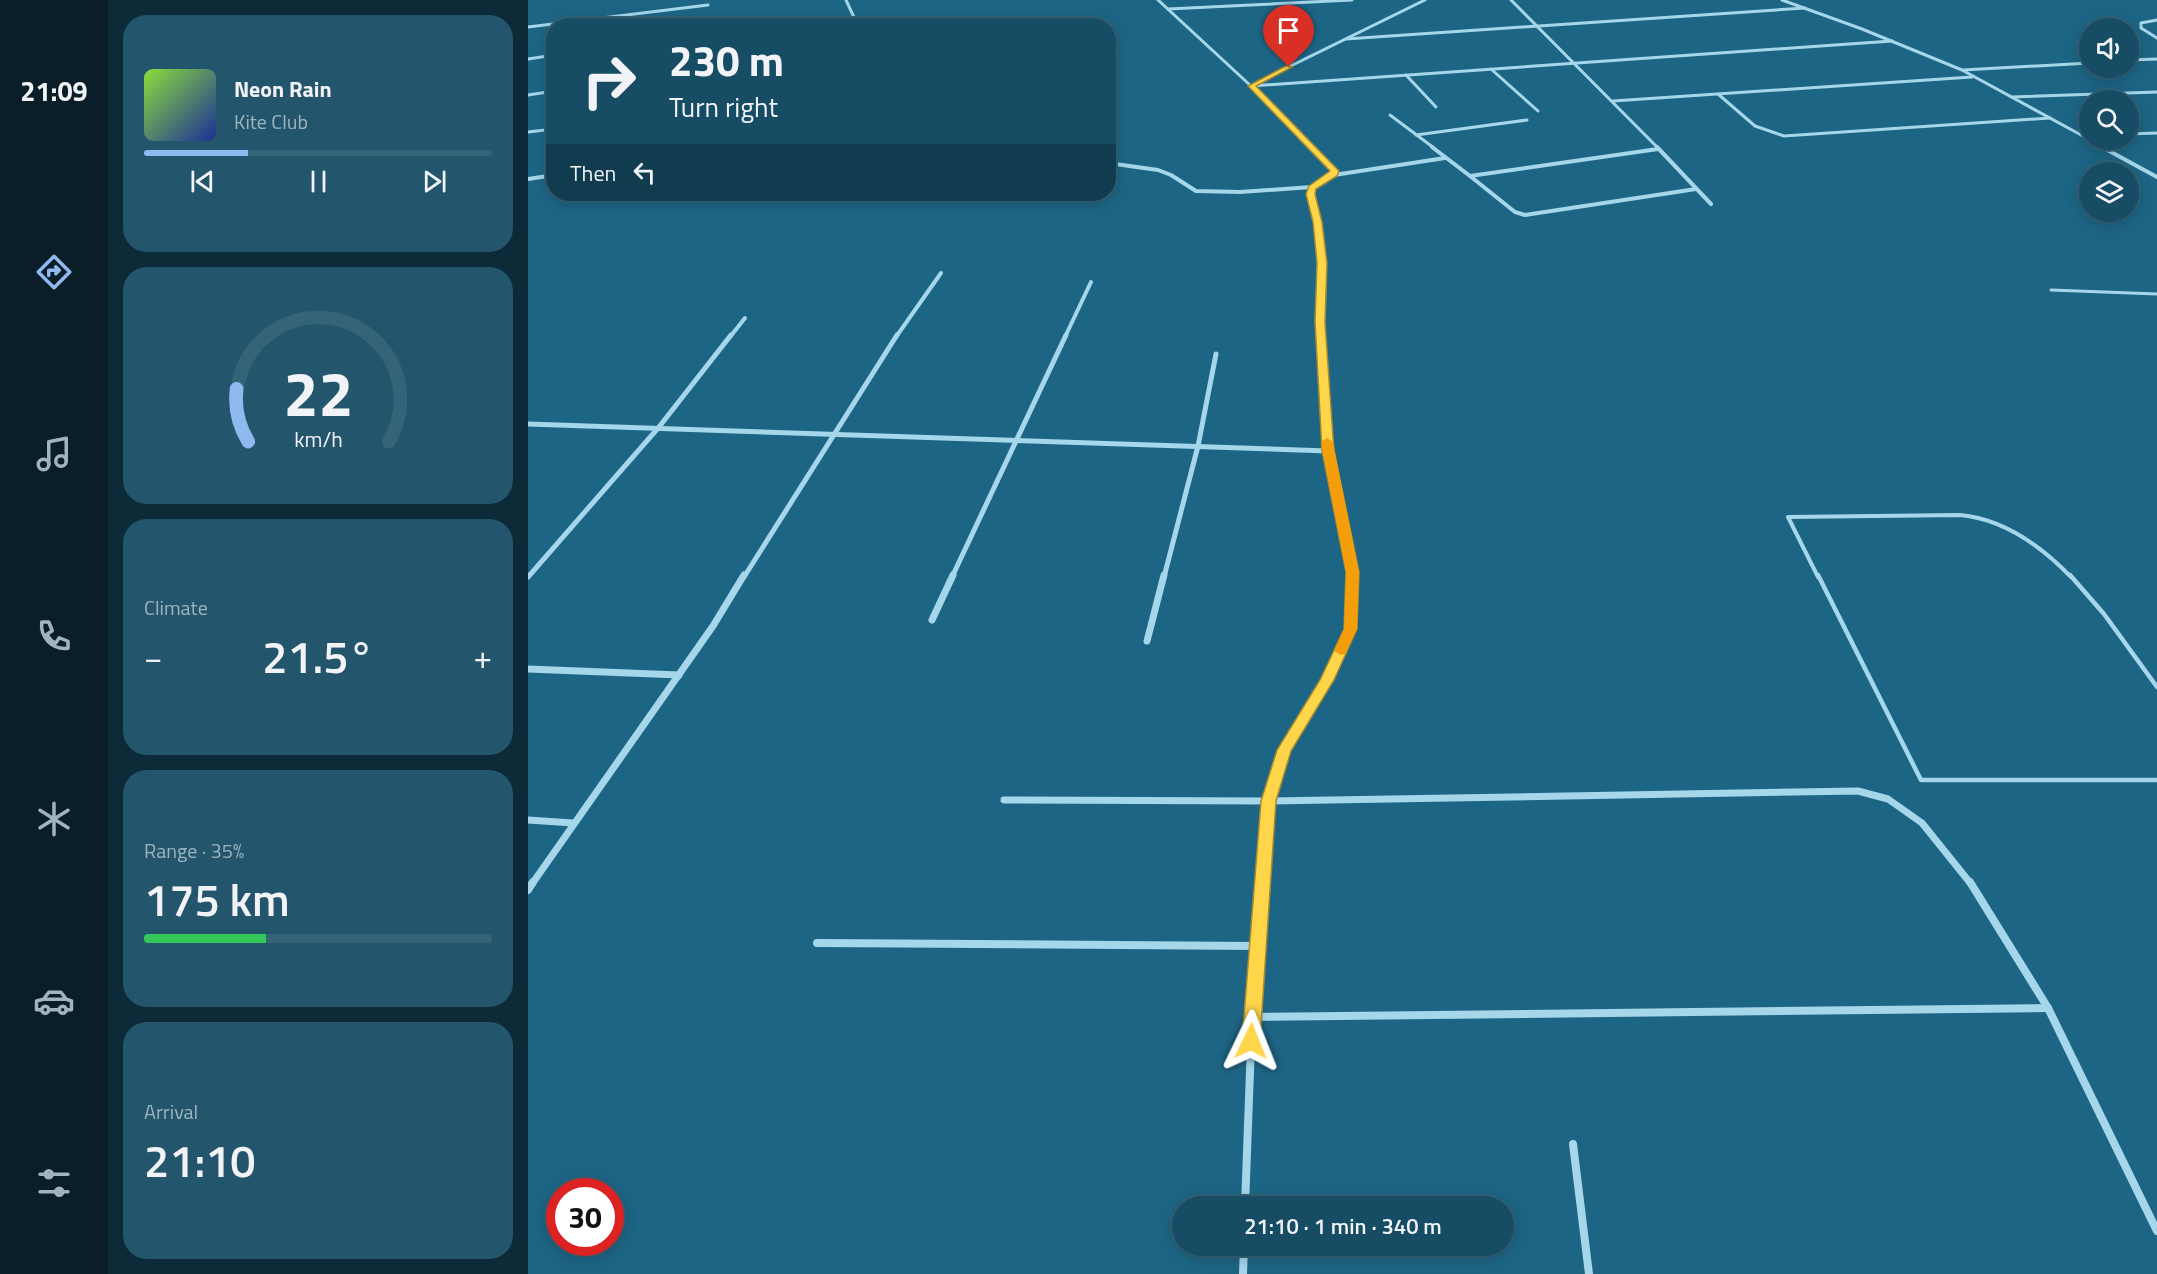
<!DOCTYPE html>
<html lang="en">
<head>
<meta charset="utf-8">
<style>
	body { margin:0; font-family:"Titillium Web",sans-serif; background:#23566d; color:#f1f3f6; height:100vh; display:flex; flex-direction:column; font-size:22px; white-space:nowrap }
	* { box-sizing:border-box; margin:0 }
	p { font-size:20px; color:#9eb4bf }
	.icon { flex:none; width:33px; height:33px; fill:none; stroke:currentColor; stroke-width:2; stroke-linecap:round; stroke-linejoin:round }
	.map { position:relative; flex:1; overflow:hidden }
	.panel { display:flex; flex-direction:column; gap:15px; padding:15px; background:#0c2a37; width:420px }
	.panel>* { flex:none }
	.top-card { position:absolute; left:18px; top:18px; width:570px; height:183px; border-radius:24px; box-shadow:0 3px 15px #0003,0 0 0 2px #356378; background:#164c64; color:#f1f3f6; overflow:hidden }
	.tools { position:absolute; left:1551px; top:18px; display:grid; gap:12px }
	.tools a { display:grid; place-items:center; width:60px; height:60px; border-radius:50%; background:#164c64; box-shadow:0 3px 15px #0003,0 0 0 2px #356378; font-size:30px }
	.speed { position:absolute; left:18px; top:1178px; display:flex; gap:12px; font-size:30px; font-weight:700; text-align:center }
	.speed>* { display:grid; place-content:center; width:78px; height:78px; border-radius:50%; background:#164c64; box-shadow:0 3px 15px #0003,0 0 0 2px #356378; line-height:1 }
	.speed .limit { border:9px solid #d22; background:#fff; color:#111 }
	.pin { position:absolute; display:grid; place-items:center; width:51px; height:51px; color:#fff; margin:-62px -26px; border-radius:50% 50% 50% 0; rotate:-45deg; box-shadow:0 0 6px #0007 }
	.pin .icon { rotate:45deg }
	.me { position:absolute; width:66px; margin:-33px; rotate:2deg; stroke-linejoin:round; filter:drop-shadow(0 0 4px #0008) }
	.turn { display:flex; align-items:center; gap:21px; height:126px; padding:0 24px; font-size:27px }
	.turn .icon { width:78px; height:78px; stroke-width:2.5 }
	.turn b { display:block; font-size:42px; line-height:51px }
	.then { display:flex; align-items:center; height:57px; padding:0 24px; background:#0003; gap:12px; font-size:22px }
	.big { font-size:45px; font-weight:600; line-height:1.1 }
	.panel .widget { flex:1; display:flex; flex-direction:column; justify-content:center; gap:9px; min-width:0; padding:0 21px; border-radius:24px; background:#23566d }
	.panel .dial { align-items:center; gap:0 }
	.dial svg { height:156px; overflow:visible; fill:none; stroke:#356378; stroke-width:7; stroke-linecap:round; text-anchor:middle }
	.dial text { fill:#f1f3f6; stroke:none }
	.song { display:flex; align-items:center; gap:18px }
	.cover { width:72px; height:72px; border-radius:9px; background:linear-gradient(135deg,hsl(90 70% 55%),hsl(230 70% 35%)) }
	.played { height:6px; border-radius:3px; background:linear-gradient(90deg,#90b9f0 30%,#356378 30%) }
	.keys { display:flex; justify-content:space-around; direction:ltr }
	.heat { display:flex; justify-content:space-between; align-items:center; font-size:33px; direction:ltr }
	.charge { height:9px; border-radius:4px; background:linear-gradient(90deg,#34c759 35%,#356378 0) }
	.trip { position:absolute; left:644px; top:1196px; width:342px; height:60px; border-radius:30px; background:#164c64; box-shadow:0 3px 15px #0003,0 0 0 2px #356378; font-weight:600; line-height:60px; text-align:center }
	main { display:flex; flex:1; min-height:0 }
	.dock { display:flex; flex-direction:column; width:108px; justify-content:space-around; align-items:center; background:#091e28; color:#9eb4bf }
	.dock .icon { width:42px; height:42px }
	.dock .on { color:#90b9f0 }
	.dock b { font-size:27px; color:#f1f3f6 }
	.map>svg:first-child { display:block }
	.lines { fill:none; stroke-linecap:round; stroke-linejoin:round }
	.lane-far2 { stroke:#a5d6ea; stroke-width:3 }
	.lane-far1 { stroke:#a5d6ea; stroke-width:4 }
	.lane { stroke:#a5d6ea; stroke-width:4.5 }
	.street-far4 { stroke:#a5d6ea; stroke-width:3 }
	.street-far3 { stroke:#a5d6ea; stroke-width:4 }
	.street-far2 { stroke:#a5d6ea; stroke-width:5 }
	.street-far1 { stroke:#a5d6ea; stroke-width:7 }
	.street { stroke:#a5d6ea; stroke-width:8 }
	.route { fill:#ffd54a; stroke:#a68a30; stroke-width:1.5 }
	.slow { fill:#f59e0b }
</style>
</head>
<body>
<main>
<nav class="dock">
<b>21:09</b>
<svg class="icon on" aria-label="directions" viewBox="0 0 24 24"><path d="M12 3l9 9-9 9-9-9zM9 14v-3h6M13 9l2 2-2 2"/></svg>
<svg class="icon" aria-label="music" viewBox="0 0 24 24"><path d="M9 18V5l10-2v13"/><circle cx="6" cy="18" r="3"/><circle cx="16" cy="16" r="3"/></svg>
<svg class="icon" aria-label="phone" viewBox="0 0 24 24"><path d="M5 4h4l2 5-3 2q2 4 5 5l2-3 5 2v4C11 20 4 13 5 4z"/></svg>
<svg class="icon" aria-label="climate" viewBox="0 0 24 24"><path d="M12 3v18M4 7l16 10M4 17L20 7"/></svg>
<svg class="icon" aria-label="car" viewBox="0 0 24 24"><path d="M5 17H2v-5l4-1 3-4h7l3 4 3 1v5h-3M9 17h6M6 11h13"/><circle cx="7" cy="17" r="2"/><circle cx="17" cy="17" r="2"/></svg>
<svg class="icon" aria-label="filters" viewBox="0 0 24 24"><path d="M4 7h16M4 17h16"/><circle cx="9" cy="7" r="2"/><circle cx="15" cy="17" r="2"/></svg>
</nav>
<section class="panel">
<div class="widget">
<div class="song"><i class="cover"></i><div><b>Neon Rain</b><p>Kite Club</p></div></div>
<div class="played"></div>
<div class="keys"><svg class="icon" aria-label="previous" viewBox="0 0 24 24"><path d="M18 5L8 12l10 7zM5 5v14"/></svg><svg class="icon" aria-label="pause" viewBox="0 0 24 24"><path d="M8 5v14M16 5v14"/></svg><svg class="icon" aria-label="next" viewBox="0 0 24 24"><path d="M6 5l10 7-10 7zM19 5v14"/></svg></div>
</div>
<div class="widget dial"><svg viewBox="0 0 100 80">
<path d="M14 69A42 42 0 1 1 86 69"/>
<path d="M14 69A42 42 0 0 1 8 42" stroke="#90b9f0"/>
<text x="50" y="56" font-size="32" font-weight="700">22</text>
<text x="50" y="72" font-size="11">km/h</text>
</svg></div>
<div class="widget"><p>Climate</p>
<div class="heat"><a>−</a><b class="big">21.5°</b><a>+</a></div>
</div>
<div class="widget"><p>Range · 35%</p><b class="big">175 km</b><div class="charge"></div></div>
<div class="widget"><p>Arrival</p><b class="big">21:10</b></div>
</section>
<div class="map">
<svg width="1629" height="1274" viewBox="0 0 1629 1274">
	<rect width="100%" height="100%" fill="#1d6585"/>
	<g class="lines">
		<path class="lane-far2" d="M1523,290L1629,294"/>
		<path class="lane-far1" d="M1290,577L1260,517L1432,515C1476,519 1513,546 1543,577"/>
		<g class="lane">
			<path d="M1290,575L1393,780H1629"/>
			<path d="M1542,575L1576,614L1629,687"/>
		</g>
		<g class="street-far4">
			<path d="M318,0L330,26"/>
			<path d="M630,0L723,86L784,148"/>
			<path d="M983,0L1130,148"/>
			<path d="M1254,0L1334,29L1434,70L1577,148"/>
			<path d="M640,9L824,0"/>
			<path d="M1629,20L1613,23V28L1629,38"/>
			<path d="M0,27L180,5"/>
			<path d="M818,39L1277,8"/>
			<path d="M0,59L26,55"/>
			<path d="M1600,60L1629,59"/>
			<path d="M963,69L1010,111"/>
			<path d="M1435,70L1562,63"/>
			<path d="M878,75L908,107"/>
			<path d="M726,84L897,0"/>
			<path d="M723,86L1364,41"/>
			<path d="M1190,94L1227,126L1256,136L1522,118"/>
			<path d="M0,95L26,91"/>
			<path d="M1484,97L1629,92"/>
			<path d="M1085,101L1444,77"/>
			<path d="M862,115L906,148"/>
			<path d="M0,132L26,129"/>
			<path d="M1600,134L1629,133"/>
			<path d="M888,135L999,120"/>
		</g>
		<g class="street-far3">
			<path d="M782,147L806,171V175L784,187C781,198 786,208 788,219C797,258 790,297 793,337"/>
			<path d="M904,147L942,176L1130,149"/>
			<path d="M1129,147L1183,204"/>
			<path d="M1574,147L1629,177"/>
			<path d="M580,163L630,170L643,175L668,191L712,192L784,187"/>
			<path d="M806,175L917,158"/>
			<path d="M942,176L987,212L997,215L1168,189"/>
			<path d="M0,179L26,175"/>
			<path d="M202,337L217,318"/>
			<path d="M368,337L413,273"/>
			<path d="M537,337L563,282"/>
		</g>
		<g class="street-far2">
			<path d="M793,335L800,451L824,577"/>
			<path d="M0,424L800,451"/>
			<path d="M0,577L131,427L203,335"/>
			<path d="M216,577L369,335"/>
			<path d="M424,577L538,335"/>
			<path d="M636,577L670,446L688,354"/>
		</g>
		<g class="street-far1">
			<path d="M404,620L425,575"/>
			<path d="M619,641L636,575"/>
			<path d="M0,669L151,675"/>
			<path d="M476,800L740,801L1330,791L1360,799L1394,823L1443,884"/>
			<path d="M0,820L45,823"/>
			<path d="M4,884L185,626L216,575"/>
			<path d="M734,884L740,801L756,750L799,680L823,629L824,575"/>
		</g>
		<g class="street">
			<path d="M1442,882L1520,1008L1629,1231"/>
			<path d="M0,890L5,882"/>
			<path d="M289,943L728,946"/>
			<path d="M724,1017L1520,1008"/>
			<path d="M1045,1144L1061,1274"/>
			<path d="M717,1206L724,1017L734,882"/>
			<path d="M715,1274L716,1245"/>
		</g>
	</g>
	<path class="route" d="M758,66L764,67L728,86L811,171L809,176L788,189L787,194L794,222L799,263L797,322L806,451L831,572L829,629L806,680L763,751L748,801L732,1041L730,1046L723,1049L717,1046L714,1041L733,801L749,750L792,680L816,629L818,572L794,451L787,322L789,263L785,222L778,194L781,186L802,171L720,86Z"/>
	<path class="slow" d="M799,438L805,442L831,572L829,629L817,654L813,655L806,651L816,629L818,572L793,442Z"/>
</svg>
<div class="tools">
<a><svg class="icon" aria-label="sound" viewBox="0 0 24 24"><path d="M4 9h4l5-4v14l-5-4H4zM17 9q2 3 0 6"/></svg></a>
<a><svg class="icon" aria-label="search" viewBox="0 0 24 24"><circle cx="10" cy="10" r="6"/><path d="M15 15l6 6"/></svg></a>
<a><svg class="icon" aria-label="layers" viewBox="0 0 24 24"><path d="M12 4l9 5-9 5-9-5zM3 14l9 5 9-5"/></svg></a>
</div>
<div class="speed"><div class="limit">30</div></div>
<div class="pin" style="left:761px;top:67px;background:#d93025"><svg class="icon" aria-label="arrive" viewBox="0 0 24 24"><path d="M6 21V4h12l-3 4 3 4H6"/></svg></div>
<svg class="me" style="left:723px;top:1041px" viewBox="-20 -20 40 40"><path d="M0-17L14 15 0 8-14 15z" fill="#ffd54a" stroke="#fff" stroke-width="4"/></svg>
<div class="trip">21:10 · 1 min · 340 m</div>
<div class="top-card">
<div class="turn"><svg class="icon" aria-label="right" viewBox="0 0 24 24"><path d="M7 20v-9h11M14 6l5 5-5 5"/></svg><div><b>230 m</b>Turn right</div></div>
<div class="then">Then<svg class="icon" aria-label="left" viewBox="0 0 24 24"><path d="M17 20v-9H6M10 6l-5 5 5 5"/></svg></div>
</div>
</div>
</main>
</body>
</html>
